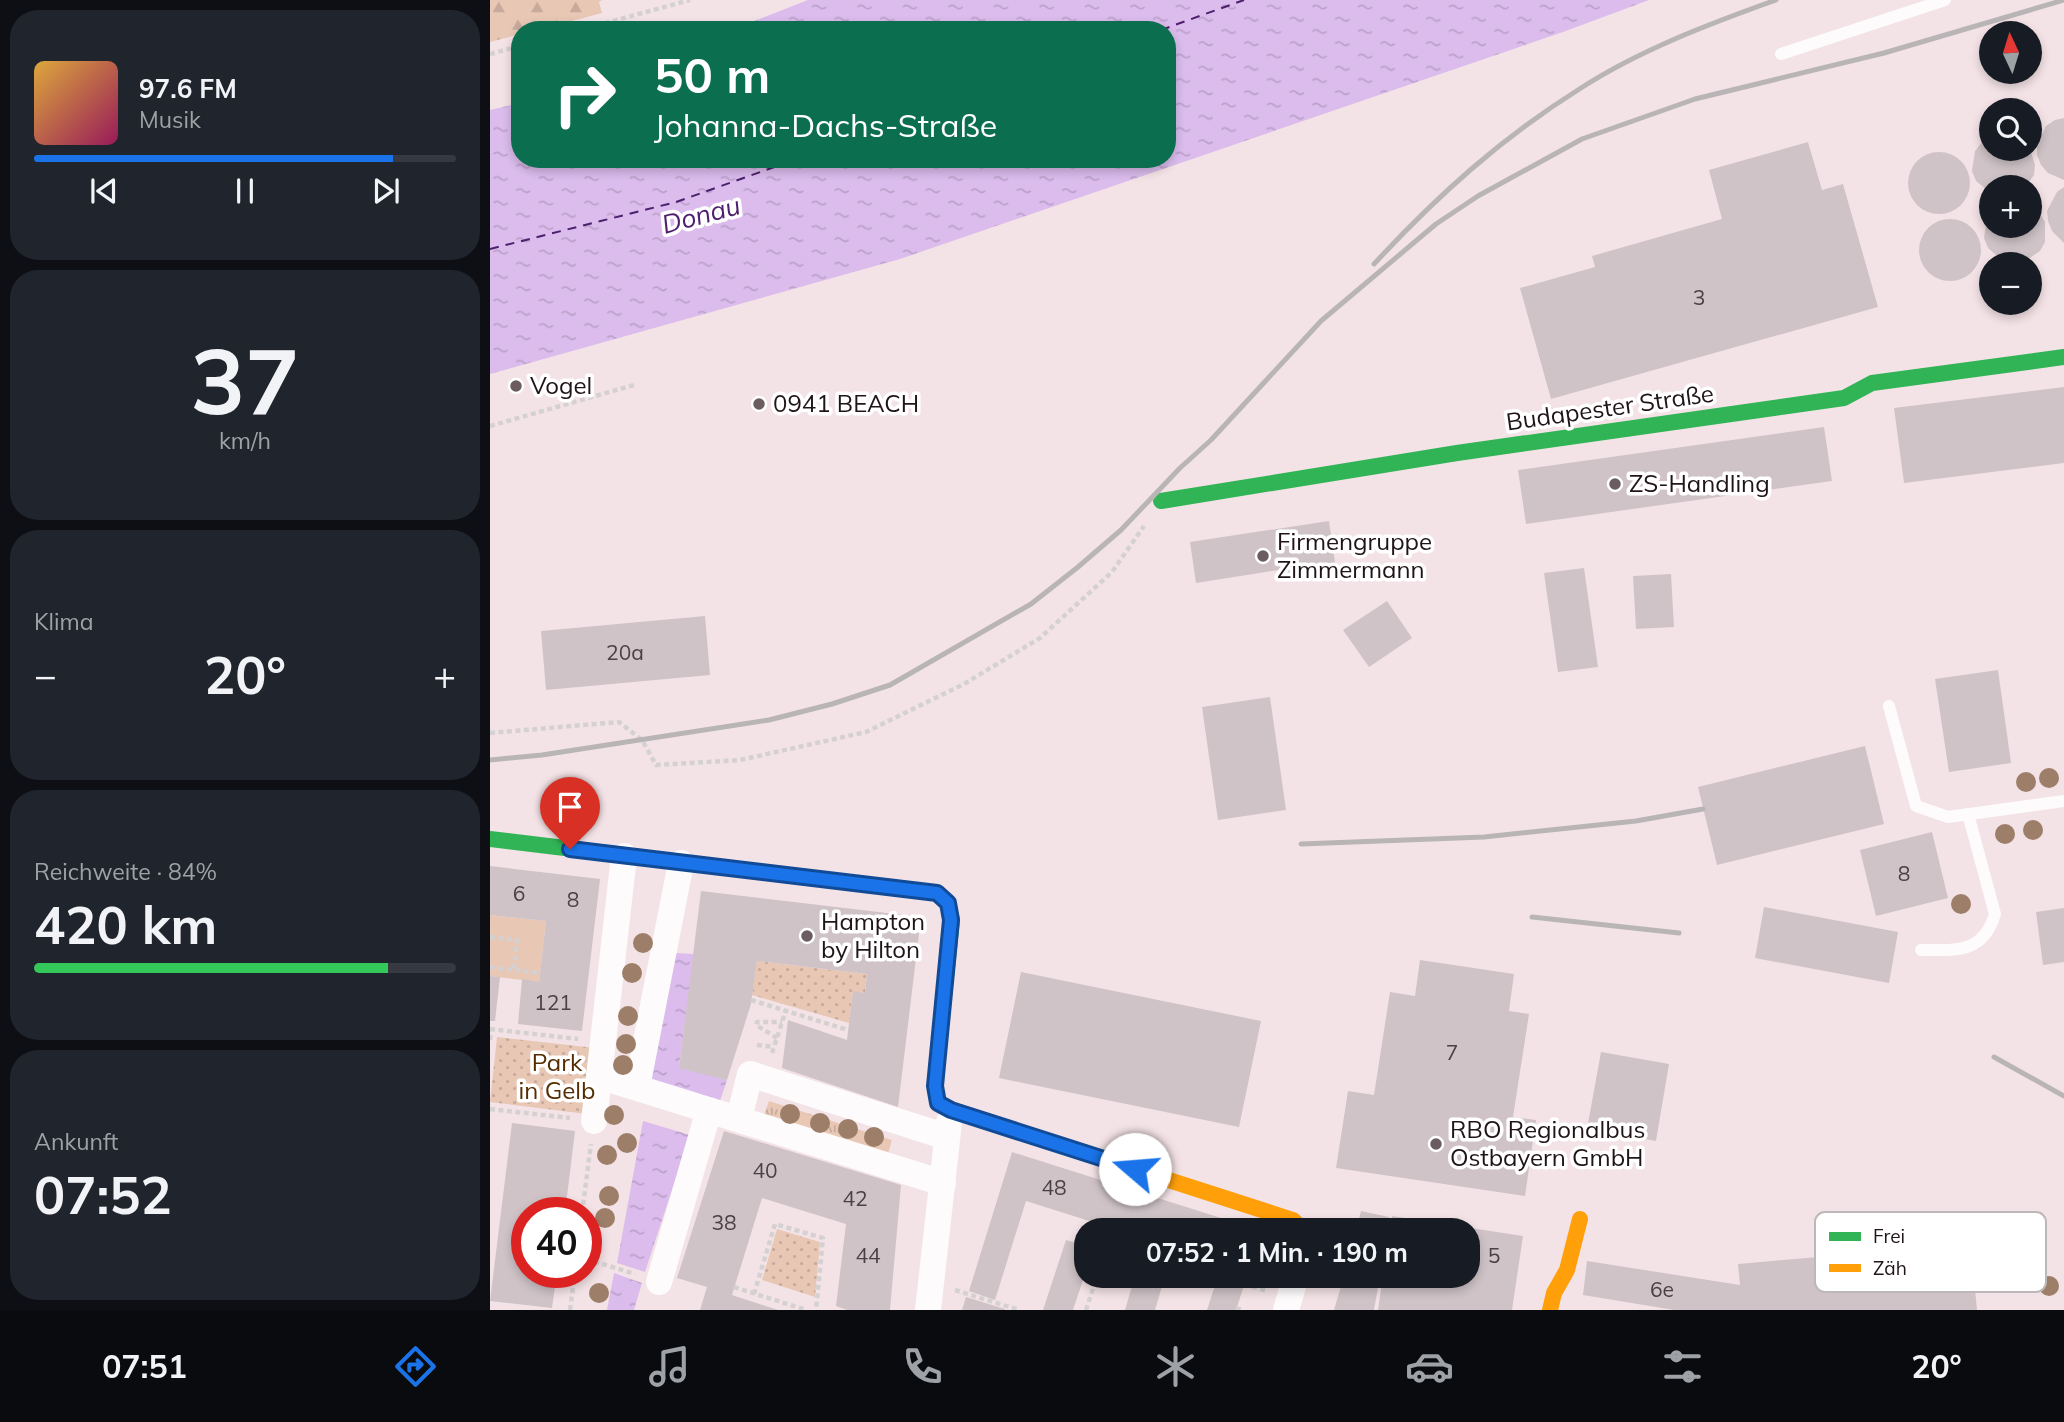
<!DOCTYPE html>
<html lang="de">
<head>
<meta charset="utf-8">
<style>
	body { margin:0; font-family:Mulish,sans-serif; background:#20242c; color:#f1f3f6; height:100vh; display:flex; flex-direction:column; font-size:26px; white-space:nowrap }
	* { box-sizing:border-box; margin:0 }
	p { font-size:23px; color:#9ea1a6 }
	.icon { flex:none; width:38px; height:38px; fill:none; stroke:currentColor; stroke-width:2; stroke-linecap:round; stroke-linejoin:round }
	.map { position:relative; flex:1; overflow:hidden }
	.sheet { display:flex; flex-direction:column; gap:10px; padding:10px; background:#0d0f14; width:490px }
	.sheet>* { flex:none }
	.hud { position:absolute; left:21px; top:21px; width:665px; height:147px; border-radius:28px; box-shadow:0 4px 10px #0003; background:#0b6e4f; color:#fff; overflow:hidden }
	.needle { width:46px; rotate:356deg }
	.fabs { position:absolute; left:1489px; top:21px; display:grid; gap:14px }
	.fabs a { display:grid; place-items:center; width:63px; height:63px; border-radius:50%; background:#171b24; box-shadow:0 4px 10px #0003; font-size:35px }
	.speed { position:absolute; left:21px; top:1197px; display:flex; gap:14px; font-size:35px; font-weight:700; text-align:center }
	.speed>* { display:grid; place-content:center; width:91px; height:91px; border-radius:50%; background:#171b24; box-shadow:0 4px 10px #0003; line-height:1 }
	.speed .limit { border:10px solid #d22; background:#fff; color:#111 }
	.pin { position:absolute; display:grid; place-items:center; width:60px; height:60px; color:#fff; margin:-72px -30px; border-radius:50% 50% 50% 0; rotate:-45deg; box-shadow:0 0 7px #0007 }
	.pin .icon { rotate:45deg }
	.me { position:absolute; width:77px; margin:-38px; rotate:288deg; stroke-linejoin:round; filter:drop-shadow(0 0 5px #0008) }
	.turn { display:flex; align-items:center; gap:24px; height:147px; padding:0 28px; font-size:32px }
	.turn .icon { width:91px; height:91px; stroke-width:2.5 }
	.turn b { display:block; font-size:49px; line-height:60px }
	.big { font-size:52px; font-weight:700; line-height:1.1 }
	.sheet .widget { flex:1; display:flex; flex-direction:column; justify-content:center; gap:10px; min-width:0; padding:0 24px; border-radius:28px; background:#20242c }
	.sheet .dial { align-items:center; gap:0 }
	.dial b { font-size:91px; line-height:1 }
	.song { display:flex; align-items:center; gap:21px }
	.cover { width:84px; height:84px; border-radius:10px; background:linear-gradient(135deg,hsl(40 70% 55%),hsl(330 70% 35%)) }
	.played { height:7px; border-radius:4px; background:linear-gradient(90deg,#1a73e8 85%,#363941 85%) }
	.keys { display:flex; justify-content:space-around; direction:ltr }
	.heat { display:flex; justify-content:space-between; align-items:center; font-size:38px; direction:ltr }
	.charge { height:10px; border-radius:5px; background:linear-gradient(90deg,#34c759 84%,#363941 0) }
	.trip { position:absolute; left:584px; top:1218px; width:406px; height:70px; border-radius:28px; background:#171b24; box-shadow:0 4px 10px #0003; font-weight:700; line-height:70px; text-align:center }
	.tabs { display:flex; height:112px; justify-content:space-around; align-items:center; background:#090b0e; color:#9ea1a6 }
	.tabs .icon { width:49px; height:49px }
	.tabs .selected { color:#1a73e8 }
	.tabs b { font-size:32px; color:#f1f3f6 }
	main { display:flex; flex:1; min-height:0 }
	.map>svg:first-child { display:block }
	.grass { fill:url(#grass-tufts) }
	.forest { fill:url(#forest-firs) }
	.park { fill:url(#park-dots) }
	.garden { fill:#e8c7b5 }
	.water { fill:url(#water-ripples) }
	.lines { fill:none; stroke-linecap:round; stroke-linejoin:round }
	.ferry { stroke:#4d1f6d; stroke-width:2; stroke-dasharray:9 7; stroke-linecap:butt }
	.building { fill:#cfc3c7 }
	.path { stroke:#d5d1d2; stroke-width:4.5; stroke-dasharray:5 3.5; stroke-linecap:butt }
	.lane { stroke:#fdfbfb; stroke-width:12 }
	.street { stroke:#fdfbfb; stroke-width:26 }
	.fast { stroke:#30b455; stroke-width:16 }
	.slow { stroke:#ff9f0a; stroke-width:16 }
	.rail { stroke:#b9b5b6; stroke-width:5 }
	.tree { fill:#9d7e69 }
	.route-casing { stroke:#114b97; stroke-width:18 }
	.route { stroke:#1a73e8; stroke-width:12 }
	.poi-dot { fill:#6a5c5f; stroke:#fff; stroke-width:2.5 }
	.labels { text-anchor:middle; stroke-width:7; stroke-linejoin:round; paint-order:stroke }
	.number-label { font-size:21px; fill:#4b4043 }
	.poi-label { font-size:24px; fill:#1f1417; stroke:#fff; text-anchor:start }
	.street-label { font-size:24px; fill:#1f1417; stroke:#fff }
	.park-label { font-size:24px; fill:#552c02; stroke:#fff }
	.water-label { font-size:26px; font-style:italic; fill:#4d1f6d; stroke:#fff }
	.key { fill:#fff; stroke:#bcb8b9; stroke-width:2 }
	.key-label { font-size:19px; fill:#1f1417 }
</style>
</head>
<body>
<main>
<section class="sheet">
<div class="widget">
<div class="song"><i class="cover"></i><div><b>97.6 FM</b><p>Musik</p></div></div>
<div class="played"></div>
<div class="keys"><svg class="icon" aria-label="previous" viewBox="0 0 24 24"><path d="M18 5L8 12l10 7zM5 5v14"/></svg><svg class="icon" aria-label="pause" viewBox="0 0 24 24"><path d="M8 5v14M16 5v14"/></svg><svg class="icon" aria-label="next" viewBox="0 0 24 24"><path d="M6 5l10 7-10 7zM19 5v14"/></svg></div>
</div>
<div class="widget dial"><b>37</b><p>km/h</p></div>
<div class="widget"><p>Klima</p>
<div class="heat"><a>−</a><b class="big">20°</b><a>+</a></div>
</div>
<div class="widget"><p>Reichweite · 84%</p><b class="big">420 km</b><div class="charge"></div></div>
<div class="widget"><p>Ankunft</p><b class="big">07:52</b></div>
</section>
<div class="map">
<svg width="1574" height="1310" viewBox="0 0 1574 1310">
	<defs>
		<pattern id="grass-tufts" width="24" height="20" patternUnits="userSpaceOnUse" patternTransform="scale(1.75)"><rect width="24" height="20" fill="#e8c7b5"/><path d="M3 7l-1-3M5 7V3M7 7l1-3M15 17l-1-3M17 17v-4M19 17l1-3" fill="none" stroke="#c7aa9b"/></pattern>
		<pattern id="forest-firs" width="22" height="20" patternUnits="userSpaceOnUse" patternTransform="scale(1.75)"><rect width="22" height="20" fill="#e8c7b5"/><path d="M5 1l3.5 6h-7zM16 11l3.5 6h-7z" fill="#c7aa9b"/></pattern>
		<pattern id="park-dots" width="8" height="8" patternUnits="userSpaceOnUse" patternTransform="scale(1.75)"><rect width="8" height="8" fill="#e8c7b5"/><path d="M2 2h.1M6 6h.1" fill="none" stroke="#c7aa9b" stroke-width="1.8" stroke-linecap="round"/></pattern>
		<pattern id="water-ripples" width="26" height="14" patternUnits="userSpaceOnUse" patternTransform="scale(1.75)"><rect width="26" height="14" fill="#dbbced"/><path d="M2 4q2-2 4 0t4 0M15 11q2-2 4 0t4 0" fill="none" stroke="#bca1ca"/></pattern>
	</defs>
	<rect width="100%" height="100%" fill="#f4e3e6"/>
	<path class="grass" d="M279,1101L402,1140L398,1154L274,1115Z"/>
	<path class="forest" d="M0,0H112L109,2L112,13L48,30H30V34L0,42Z"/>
	<g class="park">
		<path d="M267,961L377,974L375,993L363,992L359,1023L262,995Z"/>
		<path d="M7,1037L105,1048L97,1114L0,1102Z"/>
		<path d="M287,1229L330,1242L325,1297L272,1280Z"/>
	</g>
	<path class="garden" d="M0,915L56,921L49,982L0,976Z"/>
	<g class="water">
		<path d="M318,0H1159L1073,32L410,259L0,374V110L30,103V159H677V30H241Z"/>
		<path d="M185,953L204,954L189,1067L237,1080L230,1101L160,1080Z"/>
		<path d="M153,1121L200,1135L155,1272L127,1263Z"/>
		<path d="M124,1273L152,1283L144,1310H117Z"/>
	</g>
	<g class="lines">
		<g class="ferry">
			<path d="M671,30L754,0"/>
			<path d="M0,249L186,202L307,159"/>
		</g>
	</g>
	<g class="building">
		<path d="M1574,118V180L1558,173L1551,165L1547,155V145L1556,126L1565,120Z"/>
		<path d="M1502,135V149H1540L1545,165L1544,175L1535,187H1502V194L1486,181L1482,171L1485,151L1492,142Z"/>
		<path d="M1318,142L1332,190L1353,184L1388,307L1061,399L1030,288L1105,267L1102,256L1232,219L1219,170Z"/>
		<circle cx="1449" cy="183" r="31"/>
		<path d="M1574,187V243L1562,231L1558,221L1557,211L1567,192Z"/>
		<path d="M1540,204L1550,213L1555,222V242L1550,251L1534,262L1513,261L1498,248L1494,238L1497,217L1502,211V226H1540Z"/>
		<circle cx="1460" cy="250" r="31"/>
		<path d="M1574,387V463L1414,483L1404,408Z"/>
		<path d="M1334,427L1342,481L1036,524L1028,470Z"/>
		<path d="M839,521L846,569L796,577L795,569L706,583L700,542Z"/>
		<path d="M1094,568L1108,667L1068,672L1054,573Z"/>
		<path d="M1181,574L1184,627L1146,629L1143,576Z"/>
		<path d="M897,601L922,638L879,667L853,630Z"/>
		<path d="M215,616L220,675L56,690L51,631Z"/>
		<path d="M1508,670L1521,763L1459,772L1445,679Z"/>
		<path d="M780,697L796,810L728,820L712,707Z"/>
		<path d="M1375,746L1394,824L1227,865L1208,787Z"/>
		<path d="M1442,832L1458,898L1386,916L1370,850Z"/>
		<path d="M0,866L110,879L92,1031L28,1024L32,979L49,982L56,921L0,915Z"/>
		<path d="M211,891L431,917L408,1107L292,1068L298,1020L357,1040L363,991L375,993L377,974L267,961L261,1004L237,1080L189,1068Z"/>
		<path d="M1274,907L1408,932L1399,983L1265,958Z"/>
		<path d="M1574,908V962L1553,965L1546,912Z"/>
		<path d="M930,960L1024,974L1019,1011L1039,1014L1023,1117L1046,1120L1035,1196L846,1168L858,1091L884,1095L900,992L925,996Z"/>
		<path d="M531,972L771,1021L749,1127L509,1078Z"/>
		<path d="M0,976L10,977L5,1021H0Z"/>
		<path d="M1111,1052L1179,1064L1166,1141L1097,1129Z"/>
		<path d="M22,1123L85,1131L75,1213H37V1272H67L62,1308L0,1301Z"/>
		<path d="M234,1131L411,1185L400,1310H357L346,1306L356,1224L272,1198L242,1295L288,1310H210L217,1287L187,1278Z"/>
		<path d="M522,1152L769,1230H628L536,1201L505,1300L479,1291Z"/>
		<path d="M871,1211L899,1217L897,1230H866Z"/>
		<path d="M902,1216L1033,1236L1022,1310H888L893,1276H978V1230H900Z"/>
		<path d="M576,1240L597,1246V1268L583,1310H553Z"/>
		<path d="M1407,1250L1409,1265L1482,1258L1487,1310H1184L1093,1295L1097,1261L1250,1285L1248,1264Z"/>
		<path d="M645,1276H675L665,1310H635Z"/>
		<path d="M728,1276H757L746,1310H717Z"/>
		<path d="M854,1276H890L884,1310H844Z"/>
		<path d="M476,1297L515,1309V1310H472Z"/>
	</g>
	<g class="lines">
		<g class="path">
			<path d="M90,30L200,0"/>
			<path d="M0,54L30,46"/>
			<path d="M0,426L144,385"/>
			<path d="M0,733L129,722L152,740L166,765L250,760L376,732L474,684L550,638L622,572L654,526"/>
			<path d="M0,937L27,940L24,970"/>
			<path d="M0,967L50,973"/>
			<path d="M261,1000L358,1030"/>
			<path d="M0,1029L88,1039"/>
			<path d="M287,1038L266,1025L267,1022H292"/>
			<path d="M0,1040L1,1030"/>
			<path d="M267,1045L284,1047"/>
			<path d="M282,1053L296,1010"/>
			<path d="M0,1109L80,1118"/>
			<path d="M92,1213L101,1144"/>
			<path d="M621,1230L622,1228"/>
			<path d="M96,1259L145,1274"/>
			<path d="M754,1284L777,1291"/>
			<path d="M244,1287L316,1310"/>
			<path d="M465,1290L529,1310"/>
			<path d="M264,1294L285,1224L333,1238L326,1310"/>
			<path d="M746,1308L752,1310"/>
			<path d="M80,1310L85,1272"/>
			<path d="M596,1310L607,1276"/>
		</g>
		<g class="lane">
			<path d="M1291,54L1455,0"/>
			<path d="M1399,706L1426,806L1458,817L1574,801"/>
			<path d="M1431,950C1466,950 1493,954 1505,914L1478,814"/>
		</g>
		<g class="street">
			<path d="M109,1076L453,1183"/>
			<path d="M147,1087L191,863"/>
			<path d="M249,1119L260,1074L457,1137"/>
			<path d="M104,1121L134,856"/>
			<path d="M169,1282L219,1110"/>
			<path d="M438,1310L459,1122"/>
			<path d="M796,1310L806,1276"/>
		</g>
		<g class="fast">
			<path d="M671,501L967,453L1354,398L1382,383L1574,357"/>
			<path d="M0,839L447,893L458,903L462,920L447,1064"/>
		</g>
		<g class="slow">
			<path d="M447,1064L445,1086L448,1103L461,1110L803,1220L813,1230"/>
			<path d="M1060,1310L1064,1293L1077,1270L1090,1219"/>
		</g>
		<g class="rail">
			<path d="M884,264C947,196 1011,138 1091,88C1150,50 1219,24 1286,0"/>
			<path d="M0,760L52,755L279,720L342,704L400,685L541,604L588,567L631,530L690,468L721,440L831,321L946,224L988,196L1092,139L1205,99L1394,53L1574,0"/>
			<path d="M811,844L994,837L1146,821L1213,809"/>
			<path d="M1042,917L1189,933"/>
			<path d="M1504,1057L1574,1096"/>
		</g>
	</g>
	<g class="tree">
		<circle cx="1559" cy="778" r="10"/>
		<circle cx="1536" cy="782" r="10"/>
		<circle cx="1543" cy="830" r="10"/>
		<circle cx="1515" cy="834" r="10"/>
		<circle cx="1471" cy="904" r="10"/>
		<circle cx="153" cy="943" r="10"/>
		<circle cx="142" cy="973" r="10"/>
		<circle cx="138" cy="1016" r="10"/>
		<circle cx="136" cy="1044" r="10"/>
		<circle cx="133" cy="1065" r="10"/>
		<circle cx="300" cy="1114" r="10"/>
		<circle cx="124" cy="1115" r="10"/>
		<circle cx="330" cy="1123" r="10"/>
		<circle cx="358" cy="1129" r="10"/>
		<circle cx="384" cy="1137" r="10"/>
		<circle cx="137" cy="1143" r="10"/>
		<circle cx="117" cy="1155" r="10"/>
		<circle cx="119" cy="1196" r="10"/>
		<circle cx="115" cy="1218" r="10"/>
		<circle cx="1559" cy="1286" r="10"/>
		<circle cx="109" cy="1293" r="10"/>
	</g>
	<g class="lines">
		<defs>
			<path id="route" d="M80,849L447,893L458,903L461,920L445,1086L448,1103L461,1110L645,1169"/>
		</defs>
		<use href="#route" class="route-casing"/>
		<use href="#route" class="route"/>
	</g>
	<g class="poi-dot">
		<circle cx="26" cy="386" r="7"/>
		<circle cx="269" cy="404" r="7"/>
		<circle cx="1125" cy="484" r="7"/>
		<circle cx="773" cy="556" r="7"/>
		<circle cx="317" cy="936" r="7"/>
		<circle cx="946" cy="1144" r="7"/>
	</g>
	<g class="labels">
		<g class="number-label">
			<text x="1209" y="305">3</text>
			<text x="135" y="660">20a</text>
			<text x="1414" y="881">8</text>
			<text x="29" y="901">6</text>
			<text x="83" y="907">8</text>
			<text x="63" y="1010">121</text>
			<text x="962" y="1060">7</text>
			<text x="275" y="1178">40</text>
			<text x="564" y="1195">48</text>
			<text x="365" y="1206">42</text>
			<text x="234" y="1230">38</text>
			<text x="378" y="1263">44</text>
			<text x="1004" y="1263">5</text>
			<text x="1172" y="1297">6e</text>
		</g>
		<g class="poi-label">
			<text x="40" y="394">Vogel</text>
			<text x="283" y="412">0941 BEACH</text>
			<text x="1139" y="492">ZS-Handling</text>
			<text x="787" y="550">Firmengruppe<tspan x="787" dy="28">Zimmermann</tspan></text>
			<text x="331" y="930">Hampton<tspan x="331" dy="28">by Hilton</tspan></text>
			<text x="960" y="1138">RBO Regionalbus<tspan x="960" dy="28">Ostbayern GmbH</tspan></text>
		</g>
		<g class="street-label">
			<text transform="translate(1120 408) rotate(-8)" y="8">Budapester Straße</text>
		</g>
		<g class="park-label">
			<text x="67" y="1071">Park<tspan x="67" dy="28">in Gelb</tspan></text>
		</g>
		<g class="water-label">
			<text transform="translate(211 215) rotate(-15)" y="9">Donau</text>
		</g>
	</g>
	<rect x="1325" y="1212" width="231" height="80" rx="10" class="key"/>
	<rect x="1339" y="1232" width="32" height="9" fill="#30b455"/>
	<rect x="1339" y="1264" width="32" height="8" fill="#ff9f0a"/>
	<g class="key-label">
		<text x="1383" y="1243">Frei</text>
		<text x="1383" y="1275">Zäh</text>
	</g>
</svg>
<div class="fabs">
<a><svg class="needle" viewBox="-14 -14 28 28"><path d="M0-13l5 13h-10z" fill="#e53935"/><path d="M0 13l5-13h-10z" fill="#9ea1a6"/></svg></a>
<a><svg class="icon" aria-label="search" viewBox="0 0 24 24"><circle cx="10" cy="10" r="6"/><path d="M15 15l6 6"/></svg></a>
<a>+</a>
<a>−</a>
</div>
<div class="speed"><div class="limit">40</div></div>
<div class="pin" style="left:80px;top:849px;background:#d93025"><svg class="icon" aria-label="arrive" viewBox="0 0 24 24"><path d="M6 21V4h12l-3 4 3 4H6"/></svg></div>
<svg class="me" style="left:645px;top:1169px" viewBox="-20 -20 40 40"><circle r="19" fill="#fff"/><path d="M0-13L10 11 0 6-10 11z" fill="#1a73e8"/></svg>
<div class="trip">07:52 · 1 Min. · 190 m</div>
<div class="hud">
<div class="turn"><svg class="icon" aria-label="right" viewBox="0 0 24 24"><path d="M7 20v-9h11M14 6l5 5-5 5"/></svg><div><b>50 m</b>Johanna-Dachs-Straße</div></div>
</div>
</div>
</main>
<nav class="tabs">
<b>07:51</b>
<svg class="icon selected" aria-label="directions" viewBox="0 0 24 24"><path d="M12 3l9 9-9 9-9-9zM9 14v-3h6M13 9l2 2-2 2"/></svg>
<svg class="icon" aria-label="music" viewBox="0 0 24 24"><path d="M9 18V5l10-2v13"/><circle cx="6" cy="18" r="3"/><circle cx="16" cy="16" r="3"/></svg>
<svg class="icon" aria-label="phone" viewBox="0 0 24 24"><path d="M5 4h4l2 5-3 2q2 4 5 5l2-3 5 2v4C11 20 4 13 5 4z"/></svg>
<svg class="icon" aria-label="climate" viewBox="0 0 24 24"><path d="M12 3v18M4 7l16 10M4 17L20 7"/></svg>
<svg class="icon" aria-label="car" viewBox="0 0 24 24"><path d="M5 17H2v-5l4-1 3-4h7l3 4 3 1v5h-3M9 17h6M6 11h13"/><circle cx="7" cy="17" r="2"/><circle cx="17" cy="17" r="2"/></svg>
<svg class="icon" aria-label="filters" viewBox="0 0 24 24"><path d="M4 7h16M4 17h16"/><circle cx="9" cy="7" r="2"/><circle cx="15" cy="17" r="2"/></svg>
<b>20°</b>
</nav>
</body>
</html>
